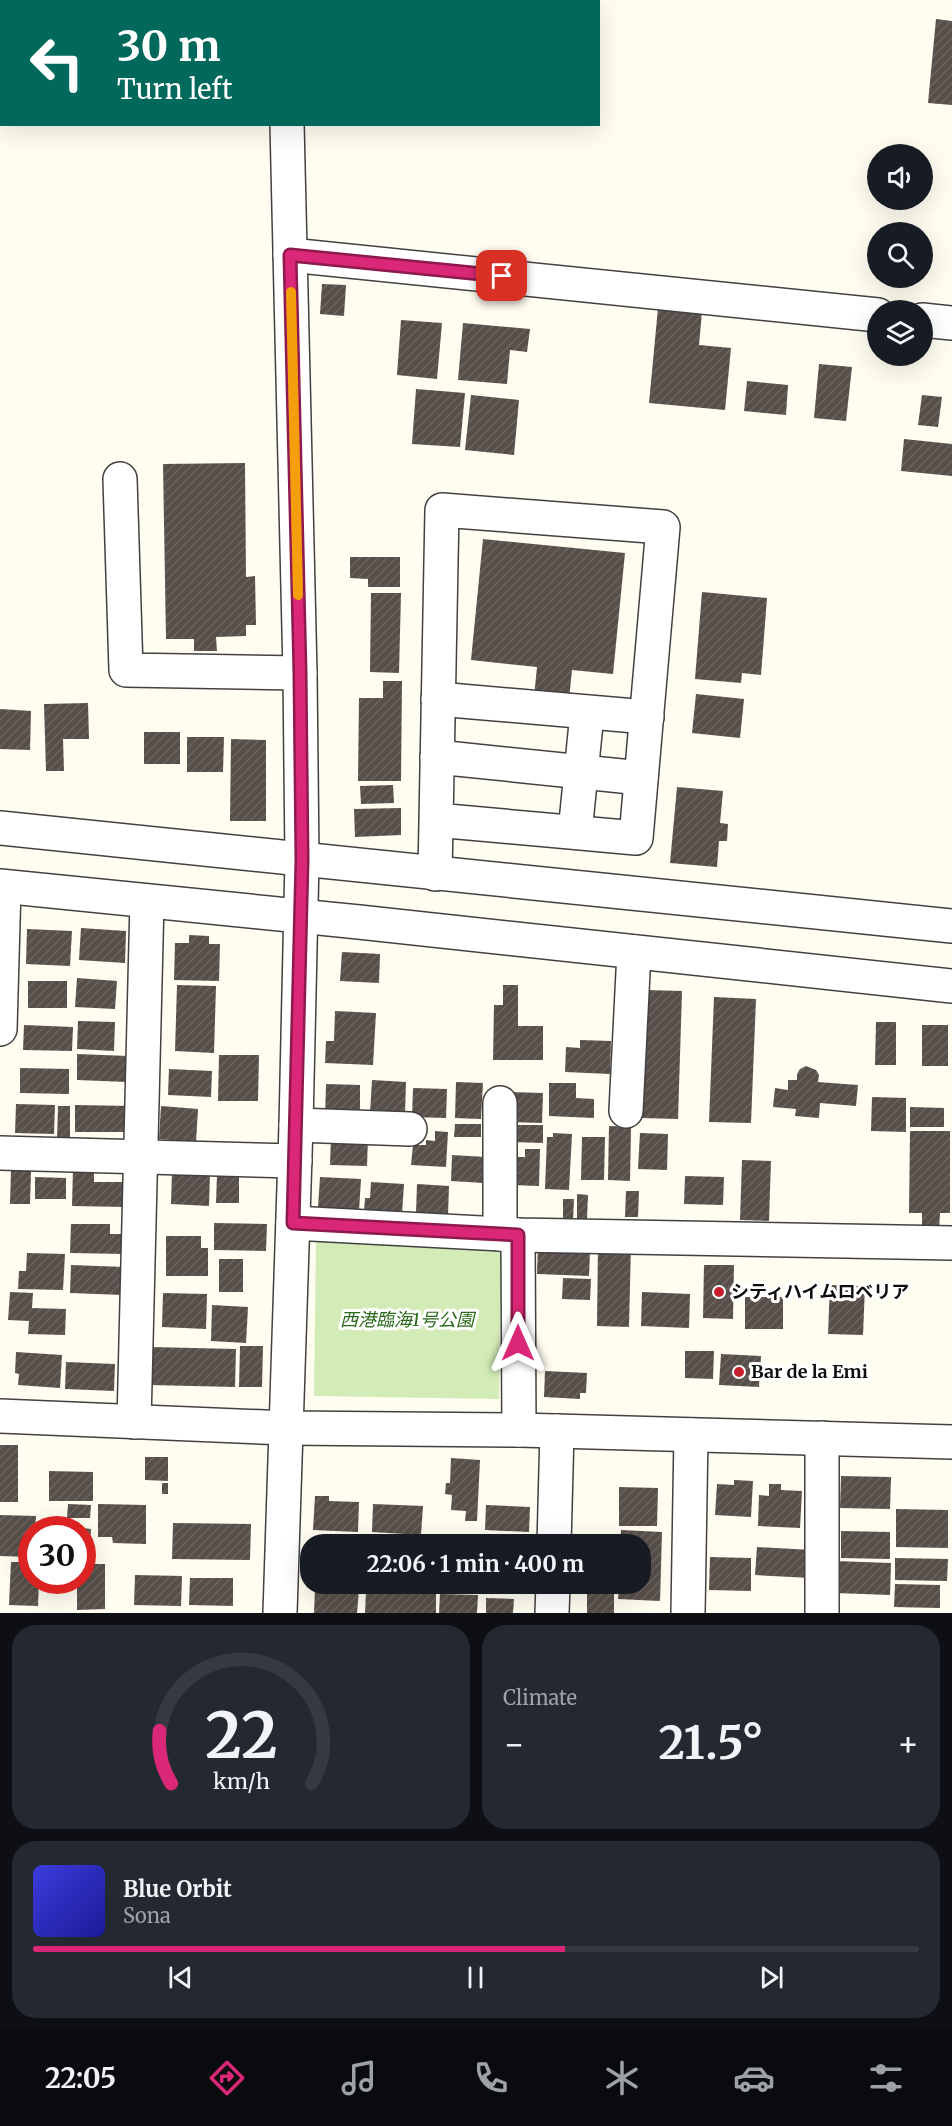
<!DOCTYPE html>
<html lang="en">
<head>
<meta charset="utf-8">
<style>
	body { margin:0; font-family:Merriweather,"Noto Sans JP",serif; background:#242831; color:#f1f3f6; height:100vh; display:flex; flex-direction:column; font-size:22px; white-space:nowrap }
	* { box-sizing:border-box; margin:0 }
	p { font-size:20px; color:#9ea1a6 }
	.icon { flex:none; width:33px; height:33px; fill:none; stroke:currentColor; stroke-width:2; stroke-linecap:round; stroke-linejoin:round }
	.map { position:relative; height:1613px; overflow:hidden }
	.details { display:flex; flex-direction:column; gap:12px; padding:12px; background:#0d0f14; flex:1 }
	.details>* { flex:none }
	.guide { position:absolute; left:0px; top:0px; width:600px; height:126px; box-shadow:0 6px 24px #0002; background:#00695c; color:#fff; overflow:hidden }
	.controls { position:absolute; left:867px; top:144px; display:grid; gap:12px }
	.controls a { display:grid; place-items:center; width:66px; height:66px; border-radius:50%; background:#171b24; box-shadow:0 6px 24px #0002; font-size:30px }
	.speed { position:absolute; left:18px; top:1516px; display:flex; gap:12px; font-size:30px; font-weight:700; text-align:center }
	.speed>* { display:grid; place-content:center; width:78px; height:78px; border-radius:50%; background:#171b24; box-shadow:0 6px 24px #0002; line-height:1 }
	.speed .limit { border:9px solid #d22; background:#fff; color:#111 }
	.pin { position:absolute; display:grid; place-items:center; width:51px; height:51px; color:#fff; margin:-26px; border-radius:12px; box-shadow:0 3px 9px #0006 }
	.me { position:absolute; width:66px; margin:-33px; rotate:0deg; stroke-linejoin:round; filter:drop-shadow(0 0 4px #0008) }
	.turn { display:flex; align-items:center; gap:21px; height:126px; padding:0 18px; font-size:27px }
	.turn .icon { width:78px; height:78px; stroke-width:2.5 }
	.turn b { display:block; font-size:42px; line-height:51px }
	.big { font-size:45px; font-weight:700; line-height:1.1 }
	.details .widget { flex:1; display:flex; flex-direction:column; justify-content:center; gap:9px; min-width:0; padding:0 21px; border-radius:24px; background:#242831 }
	.details .dial { align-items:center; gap:0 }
	.dial svg { height:156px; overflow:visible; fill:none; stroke:#363941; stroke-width:7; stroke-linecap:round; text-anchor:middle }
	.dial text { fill:#f1f3f6; stroke:none }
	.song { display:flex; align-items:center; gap:18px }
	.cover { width:72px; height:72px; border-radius:9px; background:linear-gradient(135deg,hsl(240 70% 55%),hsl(240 70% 35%)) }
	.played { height:6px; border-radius:3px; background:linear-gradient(90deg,#db2777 60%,#363941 60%) }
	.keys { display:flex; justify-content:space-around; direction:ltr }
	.heat { display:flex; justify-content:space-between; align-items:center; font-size:33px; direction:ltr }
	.details .tiles { flex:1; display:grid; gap:12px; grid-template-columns:1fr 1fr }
	.widget:last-child { grid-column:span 2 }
	.trip { position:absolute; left:300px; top:1534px; width:351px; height:60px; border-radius:24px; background:#171b24; box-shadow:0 6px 24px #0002; font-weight:700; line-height:60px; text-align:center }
	.tabs { display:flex; height:96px; justify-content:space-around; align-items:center; background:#090b0e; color:#9ea1a6 }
	.tabs .icon { width:42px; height:42px }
	.tabs .current { color:#db2777 }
	.tabs b { font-size:27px; color:#f1f3f6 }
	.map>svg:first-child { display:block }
	.park { fill:#d3ecb7 }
	.building { fill:url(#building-hatch) }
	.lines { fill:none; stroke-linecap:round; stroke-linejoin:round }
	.minor-casing { stroke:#414141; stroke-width:36 }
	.minor { stroke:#fff; stroke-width:33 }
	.route-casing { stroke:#8e194d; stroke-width:15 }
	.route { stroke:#db2777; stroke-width:10 }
	.slow { stroke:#f59e0b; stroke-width:10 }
	.poi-dot { fill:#c51f29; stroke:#fff; stroke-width:2 }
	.labels { text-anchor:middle; stroke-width:6; stroke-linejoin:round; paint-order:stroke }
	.poi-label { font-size:18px; font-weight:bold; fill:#0e0e0e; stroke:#fff; text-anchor:start }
	.park-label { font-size:18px; font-style:italic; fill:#2c6a1b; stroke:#fff }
</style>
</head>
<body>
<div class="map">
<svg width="952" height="1613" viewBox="0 0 952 1613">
	<defs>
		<pattern id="building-hatch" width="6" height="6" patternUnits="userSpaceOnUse" patternTransform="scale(1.5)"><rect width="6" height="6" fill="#584f4a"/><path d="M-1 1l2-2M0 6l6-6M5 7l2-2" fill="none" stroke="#6b6460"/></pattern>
	</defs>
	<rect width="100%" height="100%" fill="#fffcf0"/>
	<path class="park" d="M316,1241L501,1244L499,1399L314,1396Z"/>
	<g class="building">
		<path d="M936,19L952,21V105L928,103Z"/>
		<path d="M322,284L346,285L344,316L320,314Z"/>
		<path d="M658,308L702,312L699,345L731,348L725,410L649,403Z"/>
		<path d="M401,320L442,323L437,379L397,375Z"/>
		<path d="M463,323L530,329L527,352L510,350L507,384L458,380Z"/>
		<path d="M819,364L852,367L846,421L814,418Z"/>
		<path d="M747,381L788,385L786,415L744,411Z"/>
		<path d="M416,389L465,393L460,447L412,444Z"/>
		<path d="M471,395L519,400L514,455L465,450Z"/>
		<path d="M922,395L942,397L938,427L918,425Z"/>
		<path d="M904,439L952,444V476L901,471Z"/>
		<path d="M245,463L246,577L255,576L256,625H246V636L216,637L217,651H194V639H166L163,464Z"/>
		<path d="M483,539L625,553L613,674L572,670L569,700L534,697L537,667L471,660Z"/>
		<path d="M350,557H400V587H368V579L350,578Z"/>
		<path d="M702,592L767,598L761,675L742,673L741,683L695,679Z"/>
		<path d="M371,593H401L399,673L370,672Z"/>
		<path d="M383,681H402L401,781H358L359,698H383Z"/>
		<path d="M696,694L744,699L740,738L692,733Z"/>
		<path d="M88,703L89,739H63L64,771H46L44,704Z"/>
		<path d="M0,709L31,711L30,750L0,749Z"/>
		<rect x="144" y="732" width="36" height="32"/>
		<path d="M187,737H224L223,772H187Z"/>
		<path d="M231,739L266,740V821H230Z"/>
		<path d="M393,785L394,803L361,804L360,786Z"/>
		<path d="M677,787L723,791L720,823L728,824L727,841H719L717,867L670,863Z"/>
		<path d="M401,808V835L355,837L354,809Z"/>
		<path d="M81,928L126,931L125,963L79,960Z"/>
		<path d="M27,929L72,931L70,966L26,964Z"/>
		<path d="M189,935L209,936V944H220L219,981L174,980L175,943H189Z"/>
		<path d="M342,952L380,954L379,983L340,981Z"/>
		<path d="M77,978L117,981L115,1009L75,1007Z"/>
		<rect x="28" y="981" width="39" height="27"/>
		<path d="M177,985L216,986L214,1053L175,1051Z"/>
		<path d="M503,985H518V1026H543V1060H493L494,1005H503Z"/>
		<path d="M646,990L682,991L678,1119L642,1118Z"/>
		<path d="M714,997L756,999L751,1123L709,1122Z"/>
		<path d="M335,1011L376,1013L373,1065L325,1063L326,1041H334Z"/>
		<path d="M78,1021L115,1022L114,1051L77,1049Z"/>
		<path d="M876,1022H896V1065H875Z"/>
		<path d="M24,1025L73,1027L72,1051L23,1050Z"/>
		<rect x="922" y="1025" width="26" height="41"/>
		<path d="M580,1040L611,1041L610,1074L565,1072L566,1047L580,1048Z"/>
		<path d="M77,1054L128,1056L127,1082L77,1080Z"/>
		<path d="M219,1055H259L258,1101H218Z"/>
		<path d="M806,1066L816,1070L819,1075L818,1082L858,1085L856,1106L820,1103L819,1118L795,1116L796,1109L773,1107L775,1088L788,1090V1080H797V1074L800,1069Z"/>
		<path d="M20,1068L69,1069V1094L20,1093Z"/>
		<path d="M169,1069L212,1071L211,1097L168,1095Z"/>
		<path d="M372,1080L406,1082L405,1115L370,1113Z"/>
		<path d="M456,1082L483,1083L481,1119L455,1118Z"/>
		<path d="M549,1083H576V1098L594,1099V1118L549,1116Z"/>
		<path d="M326,1084L360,1085V1117L325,1116Z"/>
		<path d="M413,1088L447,1089L446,1118L412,1117Z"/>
		<path d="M509,1092L543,1093L542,1123L509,1122Z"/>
		<path d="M872,1097L906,1098V1132L871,1131Z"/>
		<path d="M16,1104L55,1105L54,1134L15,1133Z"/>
		<path d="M75,1105L131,1106V1132H75Z"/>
		<path d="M58,1106H70V1140H57Z"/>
		<path d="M161,1106L198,1109L196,1142L159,1139Z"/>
		<path d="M910,1107L944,1108V1127H910Z"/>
		<path d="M455,1124H481V1137H454Z"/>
		<path d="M512,1125H543V1143L511,1142Z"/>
		<path d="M609,1126L631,1127L630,1181L608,1180Z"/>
		<path d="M435,1131L448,1132L446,1167L411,1165L413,1145H426V1140L435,1141Z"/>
		<path d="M910,1131H950V1213H940L939,1231L922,1230V1213H909Z"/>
		<path d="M553,1133L572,1134L569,1190L545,1189L547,1137H553Z"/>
		<path d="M640,1133L668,1134L667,1170L638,1169Z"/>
		<path d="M331,1137L368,1138L367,1166L330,1165Z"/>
		<path d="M582,1137H605L604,1180H581Z"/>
		<path d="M525,1149H540L539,1186L511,1185L512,1157H525Z"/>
		<path d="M452,1155L486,1157L484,1183L451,1181Z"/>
		<path d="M742,1160L771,1161L769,1221L740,1220Z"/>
		<path d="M73,1168L94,1169V1182H127L126,1207L72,1206Z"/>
		<path d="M11,1170L31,1171L30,1204H10Z"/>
		<path d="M172,1171L210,1173L209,1206L171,1204Z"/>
		<path d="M217,1175L239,1176V1203H216Z"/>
		<path d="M685,1176L724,1177L723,1205L684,1204Z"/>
		<path d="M35,1177L66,1178V1199H35Z"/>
		<path d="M320,1177L361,1179L359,1211L318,1208Z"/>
		<path d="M371,1182L404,1184L402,1214L364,1212L365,1198H370Z"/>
		<path d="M417,1184L449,1186L448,1215L416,1213Z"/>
		<path d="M626,1191H639L638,1217H625Z"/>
		<path d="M577,1194L588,1195L587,1219H577Z"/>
		<path d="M563,1199H574L573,1220H563Z"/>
		<path d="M214,1223L267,1224L266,1251L214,1250Z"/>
		<path d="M71,1224H110V1234H125V1254L70,1253Z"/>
		<path d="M166,1236H201V1248H208V1276H166Z"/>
		<path d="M598,1243L631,1244L629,1327L597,1326Z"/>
		<path d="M538,1245L590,1252L589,1276L537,1274Z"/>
		<path d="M27,1253L65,1254L63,1290L18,1289L19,1271H26Z"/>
		<rect x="219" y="1259" width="24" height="33"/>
		<path d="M71,1265L124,1267L123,1295L70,1293Z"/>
		<path d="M704,1265H734L733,1319L703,1318Z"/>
		<path d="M563,1278L591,1279L590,1300L562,1299Z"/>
		<path d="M830,1285L865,1286L863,1335L828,1334Z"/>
		<path d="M10,1292L33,1293L32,1308L66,1309L65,1335L28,1334L29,1321L8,1320Z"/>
		<path d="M642,1292L690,1294L689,1328L641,1326Z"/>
		<path d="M163,1293L207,1294L206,1329L162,1327Z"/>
		<rect x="745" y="1297" width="38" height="32"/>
		<path d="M212,1305L248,1307L246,1343L211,1341Z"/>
		<path d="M240,1346H263L262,1387H239Z"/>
		<path d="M151,1347L236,1349L235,1387L150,1385Z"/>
		<path d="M685,1351H714L713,1379L685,1378Z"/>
		<path d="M16,1352L62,1355L60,1388L18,1385L19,1374L15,1373Z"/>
		<path d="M721,1354L761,1356L759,1387L719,1385Z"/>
		<path d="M66,1362L115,1364L114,1391L65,1389Z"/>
		<path d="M545,1371L587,1373L586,1393H580V1399L544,1397Z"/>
		<rect x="0" y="1445" width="18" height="57"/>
		<path d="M145,1457H168V1481L145,1480Z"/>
		<path d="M451,1458L480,1460L477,1521H465L466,1511L451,1510L452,1495L445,1494L446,1483H450Z"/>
		<path d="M49,1471L93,1472V1501H49Z"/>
		<path d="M841,1476L891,1477L890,1509L840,1508Z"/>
		<path d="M734,1480L753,1481L751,1517L715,1515L717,1484L734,1485Z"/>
		<rect x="162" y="1483" width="6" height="11"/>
		<path d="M769,1484H781V1490L802,1491L800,1528L758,1526L759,1495L769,1496Z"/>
		<path d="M619,1487L658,1488L657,1526H619Z"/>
		<path d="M315,1496H329V1501L359,1502L358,1532L313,1530Z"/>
		<path d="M68,1504L91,1505L90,1518H67Z"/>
		<path d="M98,1504L146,1505V1544L113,1543L112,1537H98Z"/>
		<path d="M373,1504L423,1506L421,1535L372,1532Z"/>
		<path d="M486,1505L530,1507L529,1532L485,1530Z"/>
		<path d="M896,1509L948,1510V1548L896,1547Z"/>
		<path d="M0,1515L36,1516L35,1530H32V1557L0,1556Z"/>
		<path d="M173,1523L251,1524L250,1560L172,1559Z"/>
		<path d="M82,1528L91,1529L89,1559L82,1558Z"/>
		<path d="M621,1530L662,1532L660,1601L618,1599L619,1584H640V1545H620Z"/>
		<path d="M841,1531L890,1532V1559L841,1558Z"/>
		<path d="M757,1547L812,1550L811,1578L755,1575Z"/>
		<path d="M710,1557L751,1558V1591L709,1590Z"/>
		<path d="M895,1558L948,1559L947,1581L895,1580Z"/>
		<path d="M836,1561L891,1563L890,1595L835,1593Z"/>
		<path d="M11,1562H32V1581H39L38,1606L9,1605Z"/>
		<path d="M82,1564H105V1609L77,1610V1581H82Z"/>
		<path d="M135,1575L182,1576L181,1606L134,1605Z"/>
		<path d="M190,1578H233V1606L189,1605Z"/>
		<path d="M392,1584H417V1587L392,1586Z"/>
		<path d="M423,1584H476V1589L423,1588Z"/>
		<rect x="587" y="1584" width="27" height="29"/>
		<path d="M895,1584L940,1585V1608L894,1607Z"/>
		<path d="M315,1588L359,1590L357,1613H314Z"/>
		<path d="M366,1591L436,1593V1613H365Z"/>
		<path d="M440,1594L478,1595L477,1613H439Z"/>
		<path d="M486,1598L514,1599L513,1613H486Z"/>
	</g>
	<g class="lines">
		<defs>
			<g id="minor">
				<path d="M284,0V2"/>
				<path d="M290,255L878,315"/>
				<path d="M922,320L952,323"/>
				<path d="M120,479L126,670L300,673"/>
				<path d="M438,699L647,717"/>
				<path d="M437,757L641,778"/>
				<path d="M0,828L952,926"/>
				<path d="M575,832L587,714"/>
				<path d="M435,874L442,510L663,527L636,838L436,820"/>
				<path d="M0,886L359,922L952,986"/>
				<path d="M0,1029L4,887"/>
				<path d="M626,1111L634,952"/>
				<path d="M296,1125L410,1129"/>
				<path d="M0,1153L295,1161"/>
				<path d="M293,1223L518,1235L952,1243"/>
				<path d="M500,1234V1103"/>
				<path d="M518,1235L519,1430"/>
				<path d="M0,1416L287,1428L519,1430L952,1442"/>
				<path d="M134,1422L147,901"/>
				<path d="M554,1545L557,1431"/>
				<path d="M280,1613L296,1125L302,860L300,673L287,124"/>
				<path d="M552,1613L553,1584"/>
				<path d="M688,1613L691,1435"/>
				<path d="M822,1613V1438"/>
			</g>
		</defs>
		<use href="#minor" class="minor-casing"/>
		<use href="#minor" class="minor"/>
	</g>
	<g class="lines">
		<defs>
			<path id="route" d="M502,276L290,255L300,673L302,860L293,1223L518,1235V1343"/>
		</defs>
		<use href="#route" class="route-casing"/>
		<use href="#route" class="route"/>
		<path class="slow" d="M291,292L298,595"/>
	</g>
	<g class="poi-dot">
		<circle cx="719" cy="1292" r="6"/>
		<circle cx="739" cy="1372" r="6"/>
	</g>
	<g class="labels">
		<g class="poi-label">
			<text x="731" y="1298">シティハイムロベリア</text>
			<text x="751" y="1378">Bar de la Emi</text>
		</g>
		<g class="park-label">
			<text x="407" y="1326">西港臨海1号公園</text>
		</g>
	</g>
</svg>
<div class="controls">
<a><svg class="icon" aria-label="sound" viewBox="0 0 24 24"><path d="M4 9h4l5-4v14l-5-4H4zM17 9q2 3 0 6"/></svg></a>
<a><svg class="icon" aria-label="search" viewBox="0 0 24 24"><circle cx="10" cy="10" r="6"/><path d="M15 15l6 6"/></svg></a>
<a><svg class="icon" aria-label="layers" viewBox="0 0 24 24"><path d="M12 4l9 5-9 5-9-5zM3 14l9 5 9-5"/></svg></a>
</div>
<div class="speed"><div class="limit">30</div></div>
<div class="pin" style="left:502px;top:276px;background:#d93025"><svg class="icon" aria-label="arrive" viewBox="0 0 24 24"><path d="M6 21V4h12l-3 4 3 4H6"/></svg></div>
<svg class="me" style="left:518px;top:1343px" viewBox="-20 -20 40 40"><path d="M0-17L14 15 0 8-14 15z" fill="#db2777" stroke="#fff" stroke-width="4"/></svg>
<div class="trip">22:06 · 1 min · 400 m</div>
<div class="guide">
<div class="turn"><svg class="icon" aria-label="left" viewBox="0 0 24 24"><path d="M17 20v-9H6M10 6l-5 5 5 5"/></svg><div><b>30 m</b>Turn left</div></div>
</div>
</div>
<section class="details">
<div class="tiles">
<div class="widget dial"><svg viewBox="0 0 100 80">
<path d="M14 69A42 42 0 1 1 86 69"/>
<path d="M14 69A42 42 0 0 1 8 42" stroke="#db2777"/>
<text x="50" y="56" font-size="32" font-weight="700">22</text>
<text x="50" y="72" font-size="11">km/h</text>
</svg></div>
<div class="widget"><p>Climate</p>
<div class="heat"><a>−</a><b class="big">21.5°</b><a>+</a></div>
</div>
<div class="widget">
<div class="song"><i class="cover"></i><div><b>Blue Orbit</b><p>Sona</p></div></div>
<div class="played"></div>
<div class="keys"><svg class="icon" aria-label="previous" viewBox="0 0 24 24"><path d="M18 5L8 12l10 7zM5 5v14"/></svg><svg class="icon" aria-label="pause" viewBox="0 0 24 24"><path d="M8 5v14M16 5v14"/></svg><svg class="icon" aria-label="next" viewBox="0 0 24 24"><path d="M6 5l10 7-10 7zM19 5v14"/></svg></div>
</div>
</div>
</section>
<nav class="tabs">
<b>22:05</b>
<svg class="icon current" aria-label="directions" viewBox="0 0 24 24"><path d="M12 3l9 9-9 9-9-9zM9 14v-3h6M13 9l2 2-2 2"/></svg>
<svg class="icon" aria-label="music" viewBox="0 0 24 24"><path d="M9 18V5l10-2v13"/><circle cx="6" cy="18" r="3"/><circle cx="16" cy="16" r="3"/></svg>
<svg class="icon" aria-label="phone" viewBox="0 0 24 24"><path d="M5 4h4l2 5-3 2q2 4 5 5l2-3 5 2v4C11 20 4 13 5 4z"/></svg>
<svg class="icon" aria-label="climate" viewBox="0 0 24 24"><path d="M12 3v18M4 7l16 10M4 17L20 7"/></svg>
<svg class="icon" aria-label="car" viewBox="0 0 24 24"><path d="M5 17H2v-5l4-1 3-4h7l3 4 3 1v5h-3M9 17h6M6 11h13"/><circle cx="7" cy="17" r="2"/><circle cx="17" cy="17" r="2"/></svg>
<svg class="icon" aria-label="filters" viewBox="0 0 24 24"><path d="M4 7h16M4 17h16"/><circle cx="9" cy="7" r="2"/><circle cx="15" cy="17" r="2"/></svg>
</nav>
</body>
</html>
